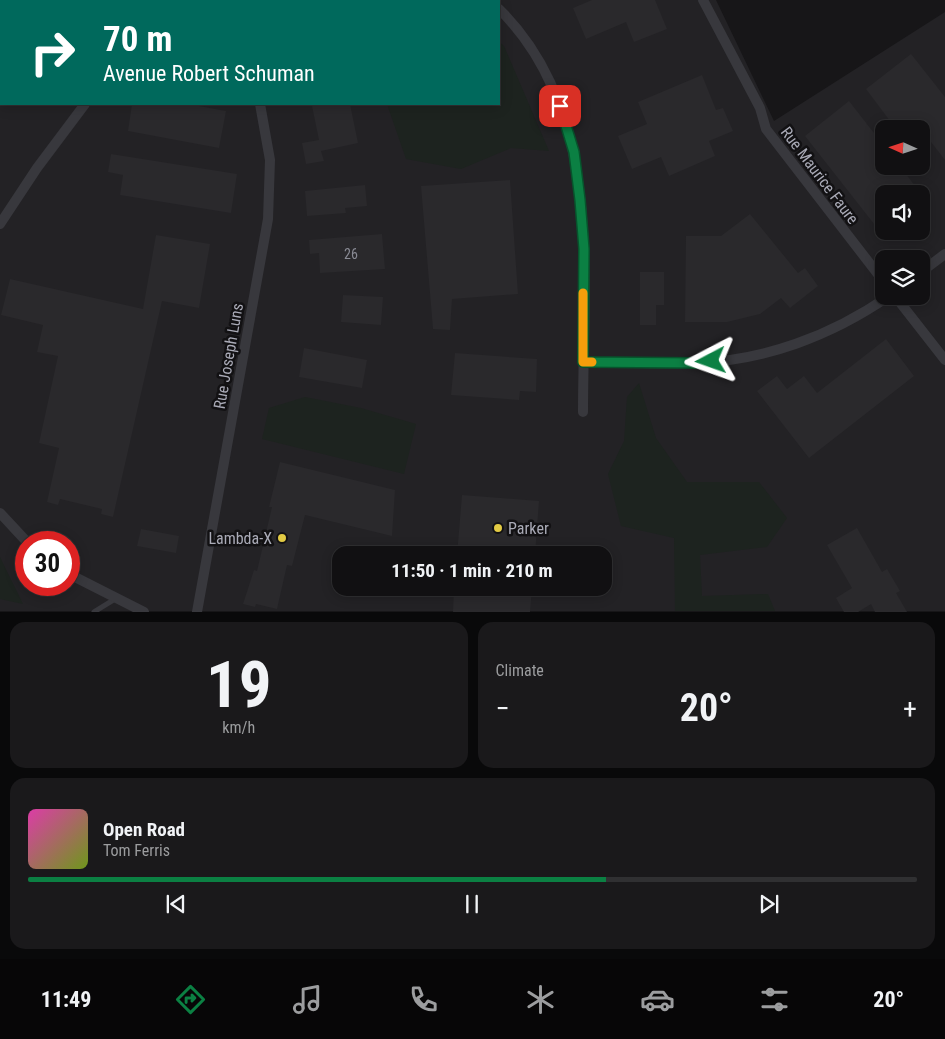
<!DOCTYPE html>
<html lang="en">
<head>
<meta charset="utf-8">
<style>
	body { margin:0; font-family:"Roboto Condensed",sans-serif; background:#1a191b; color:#f1f3f6; height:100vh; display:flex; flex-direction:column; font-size:19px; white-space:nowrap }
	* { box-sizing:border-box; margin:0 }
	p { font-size:16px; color:#9c9d9f }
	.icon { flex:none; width:28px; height:28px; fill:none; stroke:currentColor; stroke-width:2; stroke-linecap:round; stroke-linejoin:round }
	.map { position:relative; height:612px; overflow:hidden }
	.sheet { display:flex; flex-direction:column; gap:10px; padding:10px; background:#09090a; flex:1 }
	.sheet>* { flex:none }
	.top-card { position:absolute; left:0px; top:0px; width:500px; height:105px; box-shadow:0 2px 12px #0003,0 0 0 1px #303032; background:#00695c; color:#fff; overflow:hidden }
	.needle { width:32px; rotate:273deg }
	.fabs { position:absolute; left:875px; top:120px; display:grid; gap:10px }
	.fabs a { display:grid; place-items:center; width:55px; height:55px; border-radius:10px; background:#111012; box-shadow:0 2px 12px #0003,0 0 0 1px #303032; font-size:25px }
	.speed { position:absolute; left:15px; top:531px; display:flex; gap:10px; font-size:25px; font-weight:700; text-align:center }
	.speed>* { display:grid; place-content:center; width:65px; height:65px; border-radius:50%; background:#111012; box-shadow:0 2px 12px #0003,0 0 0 1px #303032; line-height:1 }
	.speed .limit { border:8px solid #d22; background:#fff; color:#111 }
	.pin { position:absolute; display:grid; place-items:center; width:42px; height:42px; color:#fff; margin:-21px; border-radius:10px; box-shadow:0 2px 8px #0006 }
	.me { position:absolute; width:55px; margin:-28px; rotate:266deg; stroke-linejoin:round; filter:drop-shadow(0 0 4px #0008) }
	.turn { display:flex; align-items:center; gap:18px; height:105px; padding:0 20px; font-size:22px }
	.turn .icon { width:65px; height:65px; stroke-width:2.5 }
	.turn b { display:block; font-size:35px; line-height:42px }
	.big { font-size:38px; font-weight:700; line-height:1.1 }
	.sheet .tile { flex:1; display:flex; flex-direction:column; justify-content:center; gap:8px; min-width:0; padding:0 18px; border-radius:15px; background:#1a191b }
	.sheet .dial { align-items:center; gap:0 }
	.dial b { font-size:65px; line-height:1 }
	.song { display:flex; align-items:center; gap:15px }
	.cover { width:60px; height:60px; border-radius:8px; background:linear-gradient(135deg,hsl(320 70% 55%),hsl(80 70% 35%)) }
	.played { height:5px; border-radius:2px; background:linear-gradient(90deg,#0b8043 65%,#303032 65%) }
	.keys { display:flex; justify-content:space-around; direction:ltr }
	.heat { display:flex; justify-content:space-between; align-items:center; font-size:28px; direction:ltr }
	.sheet .tiles { flex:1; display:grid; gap:10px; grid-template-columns:1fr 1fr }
	.tile:last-child { grid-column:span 2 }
	.trip { position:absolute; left:332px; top:546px; width:280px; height:50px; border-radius:15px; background:#111012; box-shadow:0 2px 12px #0003,0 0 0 1px #303032; font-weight:700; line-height:50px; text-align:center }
	.tab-bar { display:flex; height:80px; justify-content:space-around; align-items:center; background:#070607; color:#9c9d9f }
	.tab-bar .icon { width:35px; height:35px }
	.tab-bar .active { color:#0b8043 }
	.tab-bar b { font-size:22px; color:#f1f3f6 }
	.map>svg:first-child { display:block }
	.built { fill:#232225; fill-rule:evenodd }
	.green { fill:#1d231f }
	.building { fill:#2a292c }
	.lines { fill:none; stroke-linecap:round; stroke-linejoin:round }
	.lane { stroke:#38383d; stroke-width:5 }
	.street { stroke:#38383d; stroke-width:10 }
	.route-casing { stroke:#07532c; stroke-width:12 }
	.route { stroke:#0b8043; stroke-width:9 }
	.slow { stroke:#f59e0b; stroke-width:9 }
	.poi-dot { fill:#e2ca44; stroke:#121113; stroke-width:2 }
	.labels { text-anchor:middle; stroke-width:5; stroke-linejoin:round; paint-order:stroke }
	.number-label { font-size:14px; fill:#898a94 }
	.street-label { font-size:16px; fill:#aaabb7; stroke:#121113 }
	.poi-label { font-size:16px; fill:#aaabb7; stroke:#121113; text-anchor:start }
</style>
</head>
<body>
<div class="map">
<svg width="945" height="612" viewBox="0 0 945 612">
	<rect width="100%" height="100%" fill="#171618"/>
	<path class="built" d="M0,0H716L774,121L945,12V611H0ZM1,1H499V104H1ZM884,129H921V166H884ZM884,194H921V231H884ZM884,259H921V296H884ZM26,542H69V585H26ZM341,555H604V588H341Z"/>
	<g class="green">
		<path d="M499,42L504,46L549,151L511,148L461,169L406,159L387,104H499Z"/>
		<path d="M639,383L656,438L687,482H759L787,518L767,547L700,555L702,596L768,594L775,611H675L674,538L621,526L608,474L624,441L627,397Z"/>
		<path d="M305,397L361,408L416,424L404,474L262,439L269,408Z"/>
		<path d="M0,557L23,604L0,599Z"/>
	</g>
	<g class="building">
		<path d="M592,0H655L667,29L634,42L626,22L586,39L573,8Z"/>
		<path d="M911,54L945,97V160L921,129H896L866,89Z"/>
		<path d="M702,75L716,110L723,108L733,131L709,141L715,156L669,176L661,157L632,169L618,136L647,124L638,102Z"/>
		<path d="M849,101L884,146V166H900L921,194H884V224L878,229L805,136Z"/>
		<path d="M132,104H188L226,111L219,148L128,131Z"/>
		<path d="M325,104H350L358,143L321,151L324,161L306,164L302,143L319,140L312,106Z"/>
		<path d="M111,154L237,174L231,213L120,195L123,175L108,172Z"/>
		<path d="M510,180L518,294L452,299L450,330L433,329L421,186Z"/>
		<path d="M365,185L367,206L345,208L346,213L307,216L305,191Z"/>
		<path d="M750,214L798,273L805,268L818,286L790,308L781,298L760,314L727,322H685L686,236H721Z"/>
		<path d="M382,234L385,269L320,273L319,253L310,254L309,240Z"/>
		<path d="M156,235L210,244L199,308L162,301L113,517L101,514L102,509L60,499L58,505L47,502L59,448L39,443L58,356L37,352L43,325L1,315L10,279L143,309Z"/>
		<path d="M640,272H664V305H656V325H640Z"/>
		<path d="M343,295L383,297L381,325L341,322Z"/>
		<path d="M886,339L914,376L809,458L757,391L777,376L787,389L804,376L817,393Z"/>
		<path d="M304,348L367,360L362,388L299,377Z"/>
		<path d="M455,353L537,359L536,392L520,391L519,400L451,395Z"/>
		<path d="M280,462L395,490L392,536L305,515L292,566L287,565L277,609L256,604L255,607L243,604L254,570L257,571L272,507H269Z"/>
		<path d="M462,495L539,501L535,555H457Z"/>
		<path d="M857,528L882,572L887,569L900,591L896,593L907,612H875L871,604L858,612H844L836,598L852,588L827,545Z"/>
		<path d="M141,529L179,536L176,553L137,546Z"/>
		<path d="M454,588H532L530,612H453Z"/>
	</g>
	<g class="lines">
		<path class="lane" d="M94,612L115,599"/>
		<g class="street">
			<path d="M216,0L217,1"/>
			<path d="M490,0L491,1"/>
			<path d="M703,0L760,108L766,129L884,282"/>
			<path d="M179,1L180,0"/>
			<path d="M499,9C604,112 583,277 583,412"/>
			<path d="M0,224L37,168L85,104"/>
			<path d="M921,272L945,254"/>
			<path d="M895,296L945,360"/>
			<path d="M583,362C620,362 657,364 694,363C764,361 831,336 889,296"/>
			<path d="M0,513L27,542"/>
			<path d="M69,574L144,612"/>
			<path d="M197,612L268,219L270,160L260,104"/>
		</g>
	</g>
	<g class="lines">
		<defs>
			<path id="route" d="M560,106L574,152L580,200L584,249L583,362L695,363L711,361"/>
		</defs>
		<use href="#route" class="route-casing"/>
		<use href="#route" class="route"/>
		<path class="slow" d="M583,293V362H592"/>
	</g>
	<g class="poi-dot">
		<circle cx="498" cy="528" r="5"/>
		<circle cx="282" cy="538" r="5"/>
	</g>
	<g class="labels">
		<g class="number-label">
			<text x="351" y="259">26</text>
		</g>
		<g class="street-label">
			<text transform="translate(820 175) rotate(53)" y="6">Rue Maurice Faure</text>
			<text transform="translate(228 356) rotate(-80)" y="6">Rue Joseph Luns</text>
		</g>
		<g class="poi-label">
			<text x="508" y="534">Parker</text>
			<text x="272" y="544" text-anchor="end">Lambda-X</text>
		</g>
	</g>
</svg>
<div class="fabs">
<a><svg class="needle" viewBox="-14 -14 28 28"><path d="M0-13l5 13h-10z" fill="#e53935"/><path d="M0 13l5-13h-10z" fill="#9c9d9f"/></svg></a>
<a><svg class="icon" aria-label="sound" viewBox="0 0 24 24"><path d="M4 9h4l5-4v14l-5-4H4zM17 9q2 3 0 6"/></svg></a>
<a><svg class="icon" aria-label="layers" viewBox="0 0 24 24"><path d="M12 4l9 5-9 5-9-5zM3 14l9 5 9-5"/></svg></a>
</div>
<div class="speed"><div class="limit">30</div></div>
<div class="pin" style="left:560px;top:106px;background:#d93025"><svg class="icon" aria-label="arrive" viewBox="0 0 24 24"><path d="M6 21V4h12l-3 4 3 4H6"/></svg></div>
<svg class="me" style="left:711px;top:361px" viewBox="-20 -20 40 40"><path d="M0-17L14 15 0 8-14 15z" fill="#0b8043" stroke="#fff" stroke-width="4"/></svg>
<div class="trip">11:50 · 1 min · 210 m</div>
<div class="top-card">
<div class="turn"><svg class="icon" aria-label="right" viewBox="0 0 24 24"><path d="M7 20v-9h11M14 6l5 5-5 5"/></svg><div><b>70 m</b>Avenue Robert Schuman</div></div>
</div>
</div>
<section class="sheet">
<div class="tiles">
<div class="tile dial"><b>19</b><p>km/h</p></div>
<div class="tile"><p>Climate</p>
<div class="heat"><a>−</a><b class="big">20°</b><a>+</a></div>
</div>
<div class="tile">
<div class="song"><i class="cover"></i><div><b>Open Road</b><p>Tom Ferris</p></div></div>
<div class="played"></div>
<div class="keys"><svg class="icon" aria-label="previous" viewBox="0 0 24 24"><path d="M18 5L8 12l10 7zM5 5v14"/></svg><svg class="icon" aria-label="pause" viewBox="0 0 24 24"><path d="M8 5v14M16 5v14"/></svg><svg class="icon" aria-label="next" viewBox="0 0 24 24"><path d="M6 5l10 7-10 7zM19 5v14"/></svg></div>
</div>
</div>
</section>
<nav class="tab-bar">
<b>11:49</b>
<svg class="icon active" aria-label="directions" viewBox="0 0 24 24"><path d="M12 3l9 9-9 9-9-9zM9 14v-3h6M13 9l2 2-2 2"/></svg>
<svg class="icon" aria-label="music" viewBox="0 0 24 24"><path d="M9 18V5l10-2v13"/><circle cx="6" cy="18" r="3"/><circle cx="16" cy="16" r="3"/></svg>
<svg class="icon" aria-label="phone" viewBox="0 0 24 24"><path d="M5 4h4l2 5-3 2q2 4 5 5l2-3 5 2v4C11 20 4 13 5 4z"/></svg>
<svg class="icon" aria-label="climate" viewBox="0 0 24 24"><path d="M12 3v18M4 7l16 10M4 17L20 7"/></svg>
<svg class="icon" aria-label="car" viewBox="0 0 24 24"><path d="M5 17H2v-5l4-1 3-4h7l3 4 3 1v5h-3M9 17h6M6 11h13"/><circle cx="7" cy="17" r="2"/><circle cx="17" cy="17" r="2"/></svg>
<svg class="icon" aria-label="filters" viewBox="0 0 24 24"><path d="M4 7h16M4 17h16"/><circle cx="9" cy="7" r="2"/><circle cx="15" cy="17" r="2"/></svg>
<b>20°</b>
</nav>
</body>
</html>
